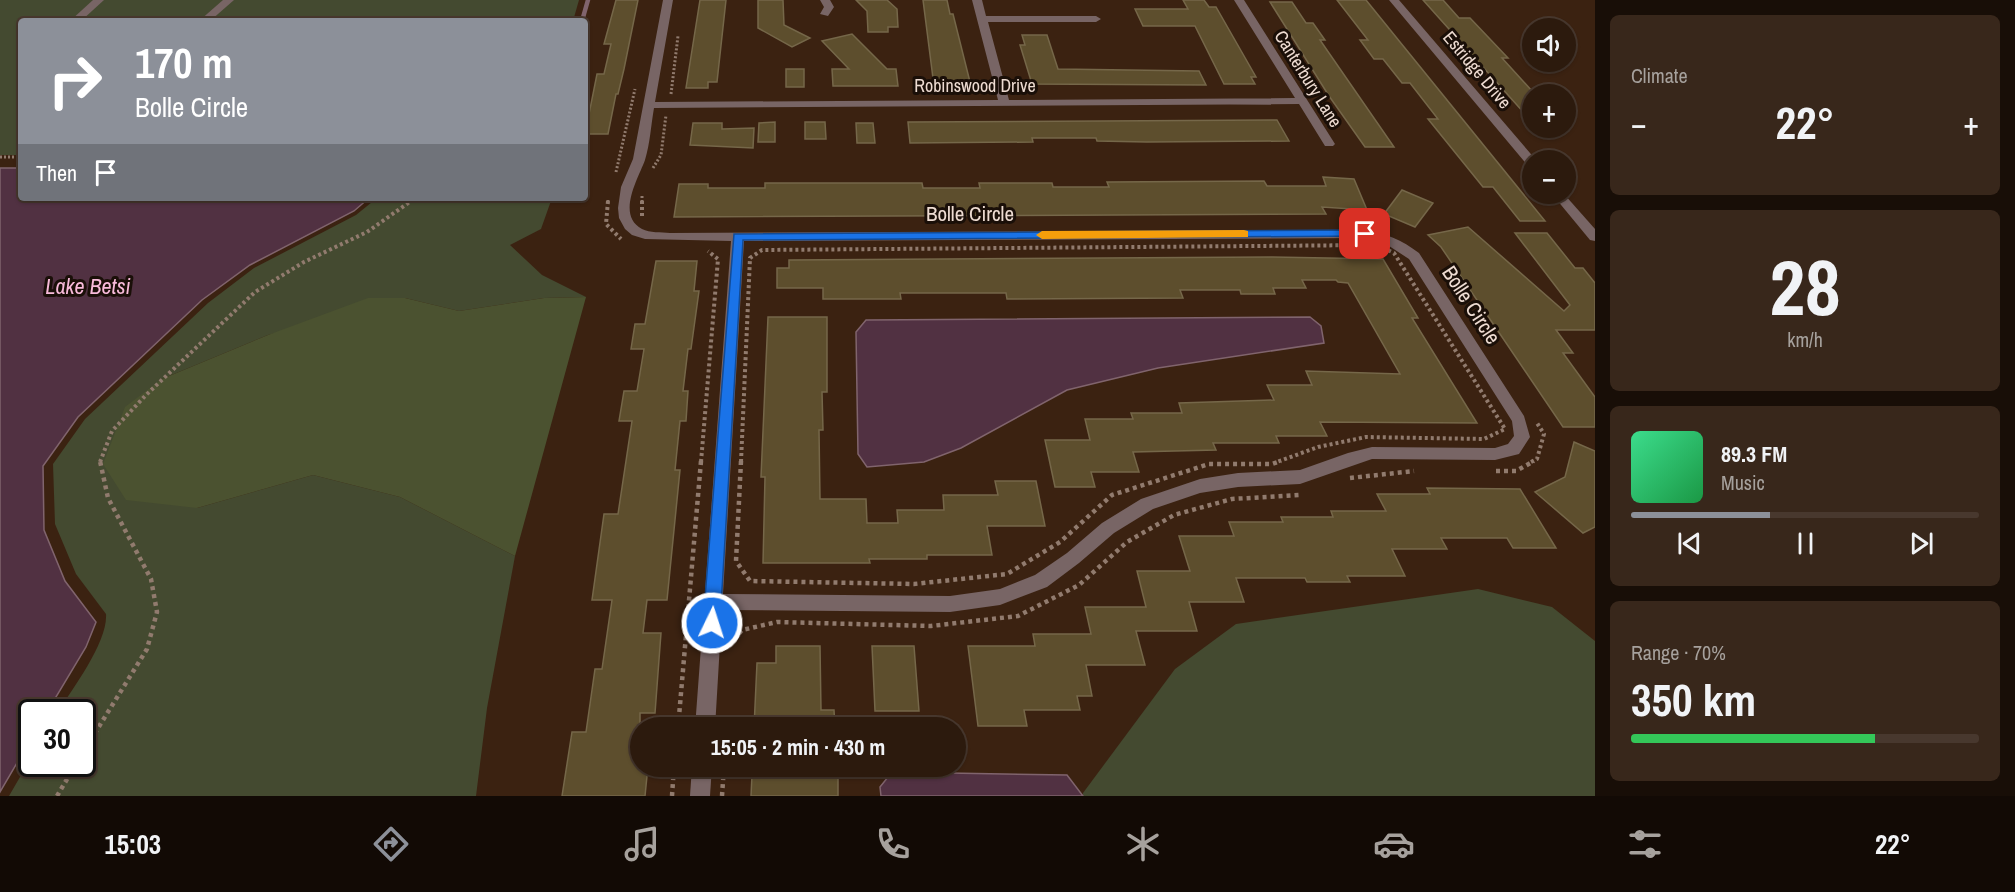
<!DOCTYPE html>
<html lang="en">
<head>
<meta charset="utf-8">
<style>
	body { margin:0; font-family:"Archivo Narrow",sans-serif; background:#38271b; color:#f1f3f6; height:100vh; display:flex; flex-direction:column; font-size:22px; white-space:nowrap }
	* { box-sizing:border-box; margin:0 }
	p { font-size:20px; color:#a6a19d }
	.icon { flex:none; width:33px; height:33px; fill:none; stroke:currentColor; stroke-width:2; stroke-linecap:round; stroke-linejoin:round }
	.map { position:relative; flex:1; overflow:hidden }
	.details { display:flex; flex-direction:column; gap:15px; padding:15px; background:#180e07; width:420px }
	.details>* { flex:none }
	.hud { position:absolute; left:18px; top:18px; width:570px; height:183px; border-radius:6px; box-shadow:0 2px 4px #0004,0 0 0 2px #48382e; background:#8c9099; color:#fff; overflow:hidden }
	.controls { position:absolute; left:1522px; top:18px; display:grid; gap:12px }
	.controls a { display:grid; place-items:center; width:54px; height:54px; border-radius:50%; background:#2c1a0d; box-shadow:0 2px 4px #0004,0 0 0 2px #48382e; font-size:30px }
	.speed { position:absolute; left:18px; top:699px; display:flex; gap:12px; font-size:30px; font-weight:700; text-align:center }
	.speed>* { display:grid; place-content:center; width:78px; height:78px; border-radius:50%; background:#2c1a0d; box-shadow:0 2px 4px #0004,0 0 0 2px #48382e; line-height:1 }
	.speed .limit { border:3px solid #111; border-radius:9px; background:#fff; color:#111 }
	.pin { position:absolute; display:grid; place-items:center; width:51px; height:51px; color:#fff; margin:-26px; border-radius:12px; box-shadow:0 3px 9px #0006 }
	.me { position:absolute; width:66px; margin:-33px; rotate:4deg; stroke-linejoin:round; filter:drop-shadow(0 0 4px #0008) }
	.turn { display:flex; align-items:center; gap:21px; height:126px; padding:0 18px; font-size:27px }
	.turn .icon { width:78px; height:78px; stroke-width:2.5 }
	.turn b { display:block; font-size:42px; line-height:51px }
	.then { display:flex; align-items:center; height:57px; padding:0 18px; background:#0003; gap:12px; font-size:22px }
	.big { font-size:45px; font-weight:700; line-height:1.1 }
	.details .tile { flex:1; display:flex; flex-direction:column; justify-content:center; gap:9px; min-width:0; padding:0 21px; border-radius:9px; background:#38271b }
	.details .dial { align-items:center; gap:0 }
	.dial b { font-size:78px; line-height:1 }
	.song { display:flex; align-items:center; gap:18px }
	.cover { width:72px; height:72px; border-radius:9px; background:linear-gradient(135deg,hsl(150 70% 55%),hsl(140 70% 35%)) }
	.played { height:6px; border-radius:3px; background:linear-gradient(90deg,#8c9099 40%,#48382e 40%) }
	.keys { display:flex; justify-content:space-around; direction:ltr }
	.heat { display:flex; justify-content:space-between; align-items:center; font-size:33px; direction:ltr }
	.charge { height:9px; border-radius:4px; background:linear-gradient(90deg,#34c759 70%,#48382e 0) }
	.trip { position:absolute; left:630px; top:717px; width:336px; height:60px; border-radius:30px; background:#2c1a0d; box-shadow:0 2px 4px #0004,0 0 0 2px #48382e; font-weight:700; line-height:60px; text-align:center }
	.tabs { display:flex; height:96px; justify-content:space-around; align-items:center; background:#120a05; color:#a6a19d }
	.tabs .icon { width:42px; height:42px }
	.tabs .on { color:#8c9099 }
	.tabs b { font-size:27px; color:#f1f3f6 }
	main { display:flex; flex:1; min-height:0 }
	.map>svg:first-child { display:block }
	.green { fill:#444a30 }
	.forest { fill:#4b5230 }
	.water { fill:#513142; stroke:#80646d; stroke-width:1.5 }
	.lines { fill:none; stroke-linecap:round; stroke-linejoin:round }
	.stream { stroke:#80646d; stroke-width:4.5 }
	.building { fill:#5d4e2d; stroke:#756749; stroke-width:1.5 }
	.path-far2 { stroke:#917b6e; stroke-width:3; stroke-dasharray:2 2; stroke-linecap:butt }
	.path-far1 { stroke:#917b6e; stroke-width:4; stroke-dasharray:3 3; stroke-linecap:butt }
	.path { stroke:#917b6e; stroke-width:4.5; stroke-dasharray:4 4; stroke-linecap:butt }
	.minor { fill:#786565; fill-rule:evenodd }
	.route { fill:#1a73e8; stroke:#114b97; stroke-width:1.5 }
	.slow { fill:#f59e0b }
	.labels { text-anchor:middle; stroke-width:6; stroke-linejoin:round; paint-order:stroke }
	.far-street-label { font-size:18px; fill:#eedcd2; stroke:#1a0f08 }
	.street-label { font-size:21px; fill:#eedcd2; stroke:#1a0f08 }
	.water-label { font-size:22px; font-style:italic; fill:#f8bada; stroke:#1a0f08 }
</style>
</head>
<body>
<main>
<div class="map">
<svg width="1595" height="796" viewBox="0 0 1595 796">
	<rect width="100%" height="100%" fill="#3b2211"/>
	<g class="green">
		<path d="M0,0H579L573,21H21V155H0Z"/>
		<path d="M377,198H552L541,229L510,245L542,275L586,297L544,298L459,311L405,298L268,335L162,379L197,508L313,475L400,497L515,556L487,708L476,796H9L31,758L32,764H82V712H58C73,688 108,642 106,614L76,574L55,524L53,464L85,419L208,303L254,268L356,215Z"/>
		<path d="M1478,589L1552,607L1595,641V796H1083V793L1175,669L1236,624Z"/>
	</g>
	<path class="forest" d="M586,297L515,556L400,497L313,475L197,508L126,500L103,464L125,407L162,379L268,335L368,298H405L459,311L544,298Z"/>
	<g class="water">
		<path d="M0,168H21V198H369L354,211L250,265L202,300L78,417L43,466L44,530L65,581L96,622L86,647L47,712H32L31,739L0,792Z"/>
		<path d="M1310,317L1321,326L1324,343L1158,368L1067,390L961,448L924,462L867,467L858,454L856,332L866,320Z"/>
		<path d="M892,772L1067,775L1083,796H881L880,787Z"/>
	</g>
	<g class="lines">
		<path class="stream" d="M582,21L588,0"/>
	</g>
	<g class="building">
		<path d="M616,0H638L624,69L618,94H616L608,134H585L597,74H604L611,44H604Z"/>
		<path d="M700,0H726L717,82H708V88H686Z"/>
		<path d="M758,0H783L784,25L810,38L792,47L758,28Z"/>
		<path d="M856,0H887L897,9L898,27H888V32H868L867,11Z"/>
		<path d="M923,0H947L950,14H953L971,86H934Z"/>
		<path d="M1183,0H1204L1209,7H1216L1256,77H1251L1255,84H1224L1195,26H1143L1135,9H1188Z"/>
		<path d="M1337,0H1366L1545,221H1520L1493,187H1483L1428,119H1438L1410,83H1402L1383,59H1374L1360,40H1368Z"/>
		<path d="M1423,0H1443L1459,18H1470L1508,58H1502L1533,92V123Z"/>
		<path d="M1270,2H1292L1306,23H1313L1325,40H1320L1394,147H1365L1329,96Z"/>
		<path d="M852,34L887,69H896L898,86H833L832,69H849L822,41Z"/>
		<path d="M1022,35H1047L1058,69L1199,71L1206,85L1032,84L1020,45H1025Z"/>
		<rect x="786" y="69" width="18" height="18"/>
		<path d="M1277,120L1289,141L1147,142L1097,141L1096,138H1032L1033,142L910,143L908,122Z"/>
		<path d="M775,122V142H758L759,123Z"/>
		<path d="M805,122H825L826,139H805Z"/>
		<path d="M693,123H722V129L754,128L753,148L690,145Z"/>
		<path d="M856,123H873L875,143H857Z"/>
		<path d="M1323,177L1354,179L1367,210L1322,207L1326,214L674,217L679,184H708V188H765V183H922L923,188H980L979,183H1052L1053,187H1109L1107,182L1264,181L1267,186H1326Z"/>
		<path d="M1402,190L1433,203L1415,227L1384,214Z"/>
		<path d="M1468,227L1564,311L1570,305L1515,233H1547L1575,268H1583L1595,283V330H1556L1573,353H1563L1595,397V427H1563L1441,247L1428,235Z"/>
		<path d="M1272,257L1383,259L1418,318H1412L1477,423L1320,422L1327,436H1276L1279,443H1213L1216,450L1133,452L1139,472H1091L1095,487H1055L1045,440H1090L1085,419H1133L1131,413H1182L1179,403L1274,400L1267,385H1312L1306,371L1400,374L1348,283L1338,282L1336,280H1302L1306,288H1273L1275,294H1241L1240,290H1180L1183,298L1007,299L1006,293H900L901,299H823V288H777V268H789V260Z"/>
		<path d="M656,261H697L694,291H699L691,349H688L683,391H688L686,421H680L675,470H680L667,600H647L643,633H661L655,713H640V766H648L645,796H562L572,732H586L595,669H602L612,600H592L604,514H618L632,421H619L624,391H637L644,349H631L635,324H645Z"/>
		<path d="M768,317H827V392H822L823,430H819L820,499H866L867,523H898L897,510H944L943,495H998L995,481H1036L1045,526H987L992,555H927V559H869L870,563H763L765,477H761Z"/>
		<path d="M1574,442L1595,451V527L1583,533L1535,492L1565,477Z"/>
		<path d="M1427,488L1520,489L1556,548H1513L1507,538H1441L1447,549H1392L1405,576H1347L1350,582H1307L1305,578H1236L1244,602H1189L1197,631H1136L1145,665H1086L1092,696H1077L1080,710H1024L1027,726H978L968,646H1035L1033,634H1091L1085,607H1146L1137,571H1190L1179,536H1234L1229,522H1283L1281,517H1333L1331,511H1386L1377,494H1430Z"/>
		<path d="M776,646H820L821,710H834L835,728H754L757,663H776Z"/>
		<path d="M872,646H914L919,711H875Z"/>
		<path d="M752,775H838V796H751Z"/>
	</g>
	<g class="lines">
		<g class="path-far2">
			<path d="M671,94L678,36"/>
			<path d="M0,157H21"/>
			<path d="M653,168L661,155L666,115"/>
			<path d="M616,172L635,89"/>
			<path d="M642,196V202"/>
			<path d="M409,202L414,198"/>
			<path d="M608,202V199"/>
		</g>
		<g class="path-far1">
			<path d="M608,201L606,224L621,239"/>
			<path d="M642,201V216"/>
			<path d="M100,462L112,431L146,395L255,292L304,262L367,232L411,201"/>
			<path d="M701,462L718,259L708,251"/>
			<path d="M741,462L750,258L762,250L1377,245L1394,253L1505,429L1484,439L1366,437L1318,447L1277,462"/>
			<path d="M1531,462L1537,459L1544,434L1537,423"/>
		</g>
		<g class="path">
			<path d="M741,461L736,561L750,581L914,584L1007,574L1060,542L1112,495L1209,464H1272L1281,461"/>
			<path d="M1496,471H1516L1534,461"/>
			<path d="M1350,478L1414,471"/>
			<path d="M729,646L742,630L777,622L931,626L1018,616L1079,585L1127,542L1174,515L1232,499L1300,495"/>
			<path d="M678,728L701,461"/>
			<path d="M82,754L147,649L157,612L151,579L108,498L100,461"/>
			<path d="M57,796L76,764"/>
			<path d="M672,796L674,766"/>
			<path d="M722,796L724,766"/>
		</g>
		<g class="minor">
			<path d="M93,0H104L81,21H70Z"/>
			<path d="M223,0H234L210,21H199Z"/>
			<path d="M663,0H673L655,102L998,100L972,0H982L986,16H1096L1101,19L1096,22H988L1009,100L1295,98L1234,0H1244L1335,144L1333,146H1325L1299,104L654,108C651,125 650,144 645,160C638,179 616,215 642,229C650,233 661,232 670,233L1365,230C1385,233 1402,240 1419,253L1524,416L1530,437L1519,454L1495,460L1372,459L1300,484L1238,487L1200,493L1153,509L1114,533L1079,563L1047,587L1000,605L950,612L722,610L715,728H695L731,241L645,239L632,235L625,229L619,218L618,208L621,187L633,159ZM1365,238L1386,244L1409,259L1512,421L1514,436L1508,444L1495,448L1372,447L1348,453L1300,470L1238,473L1200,479L1141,499L1102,523L1067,553L1035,575L1000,589L950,596L723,594L744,241Z"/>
			<path d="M820,0H830L834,7L828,16L820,14L824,7Z"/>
			<path d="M1389,0H1399L1536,160H1533V168L1529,167Z"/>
			<path d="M1552,194H1564L1595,229V241L1590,240Z"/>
			<path d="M692,766H712L710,796H690Z"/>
		</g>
	</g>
	<path class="route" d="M1365,230L1370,234L1369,236L743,240L720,623L717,628L712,631L706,628L703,623L734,234Z"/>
	<path class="slow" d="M1244,230L1248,231V237L1042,239L1036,235L1042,231Z"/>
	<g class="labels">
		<g class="far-street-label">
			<text transform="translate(1477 70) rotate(50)" y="6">Estridge Drive</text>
			<text transform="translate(1308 79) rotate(58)" y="6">Canterbury Lane</text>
			<text x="975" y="92">Robinswood Drive</text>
		</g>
		<g class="street-label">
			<text x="970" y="221">Bolle Circle</text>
			<text transform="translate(1471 305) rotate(57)" y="7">Bolle Circle</text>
		</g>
		<g class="water-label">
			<text x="88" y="294">Lake Betsi</text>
		</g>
	</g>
</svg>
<div class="controls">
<a><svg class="icon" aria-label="sound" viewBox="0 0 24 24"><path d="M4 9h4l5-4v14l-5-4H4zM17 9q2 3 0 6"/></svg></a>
<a>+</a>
<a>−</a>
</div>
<div class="speed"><div class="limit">30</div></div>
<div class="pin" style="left:1365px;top:234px;background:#d93025"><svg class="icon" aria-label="arrive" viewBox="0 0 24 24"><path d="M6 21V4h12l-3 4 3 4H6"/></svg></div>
<svg class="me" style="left:712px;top:623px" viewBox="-20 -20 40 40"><circle r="17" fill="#1a73e8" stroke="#fff" stroke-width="3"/><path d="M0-11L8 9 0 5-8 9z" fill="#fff"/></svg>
<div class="trip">15:05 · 2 min · 430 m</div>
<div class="hud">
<div class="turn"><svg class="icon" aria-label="right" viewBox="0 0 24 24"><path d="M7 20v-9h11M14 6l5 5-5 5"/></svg><div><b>170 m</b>Bolle Circle</div></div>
<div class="then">Then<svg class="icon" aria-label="arrive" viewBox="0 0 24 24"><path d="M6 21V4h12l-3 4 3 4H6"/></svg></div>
</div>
</div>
<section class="details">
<div class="tile"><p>Climate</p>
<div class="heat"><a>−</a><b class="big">22°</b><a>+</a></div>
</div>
<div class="tile dial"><b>28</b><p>km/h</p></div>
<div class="tile">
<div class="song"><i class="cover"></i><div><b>89.3 FM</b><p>Music</p></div></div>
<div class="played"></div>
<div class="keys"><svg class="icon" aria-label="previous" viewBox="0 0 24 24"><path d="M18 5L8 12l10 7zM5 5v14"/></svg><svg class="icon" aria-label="pause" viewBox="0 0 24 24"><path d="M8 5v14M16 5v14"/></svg><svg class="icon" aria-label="next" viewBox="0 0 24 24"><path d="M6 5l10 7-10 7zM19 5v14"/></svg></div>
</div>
<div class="tile"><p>Range · 70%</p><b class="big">350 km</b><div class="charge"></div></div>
</section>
</main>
<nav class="tabs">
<b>15:03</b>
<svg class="icon on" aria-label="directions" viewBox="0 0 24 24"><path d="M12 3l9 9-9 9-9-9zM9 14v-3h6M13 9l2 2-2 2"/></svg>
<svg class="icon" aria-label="music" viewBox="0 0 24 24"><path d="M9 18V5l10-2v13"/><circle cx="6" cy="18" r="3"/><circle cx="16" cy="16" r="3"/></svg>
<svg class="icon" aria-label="phone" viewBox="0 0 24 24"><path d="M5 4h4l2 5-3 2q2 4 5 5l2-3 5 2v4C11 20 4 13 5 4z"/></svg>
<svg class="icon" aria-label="climate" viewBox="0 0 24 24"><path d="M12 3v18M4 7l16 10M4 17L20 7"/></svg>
<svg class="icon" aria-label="car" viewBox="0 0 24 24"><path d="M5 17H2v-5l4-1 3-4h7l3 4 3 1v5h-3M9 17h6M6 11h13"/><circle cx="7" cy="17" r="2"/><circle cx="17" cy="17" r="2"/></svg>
<svg class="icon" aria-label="filters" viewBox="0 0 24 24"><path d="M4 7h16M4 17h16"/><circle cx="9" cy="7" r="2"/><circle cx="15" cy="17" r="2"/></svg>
<b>22°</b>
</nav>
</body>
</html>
